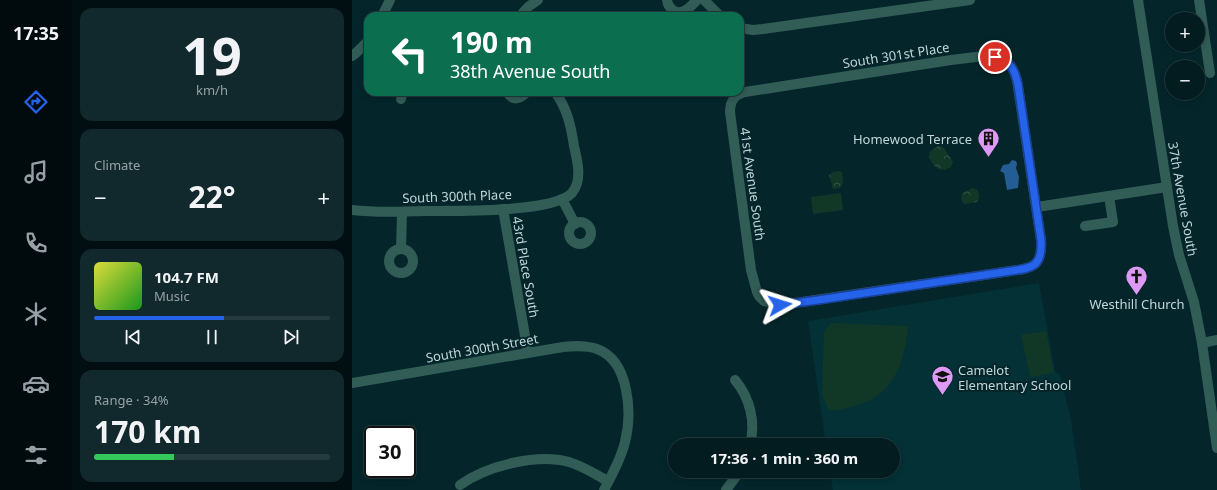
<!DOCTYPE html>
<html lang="en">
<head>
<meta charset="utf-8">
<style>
	body { margin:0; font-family:"Noto Sans",sans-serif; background:#11292d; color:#f1f3f6; height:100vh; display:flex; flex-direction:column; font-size:15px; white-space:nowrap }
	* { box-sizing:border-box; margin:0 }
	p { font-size:13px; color:#97a1a5 }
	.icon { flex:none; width:22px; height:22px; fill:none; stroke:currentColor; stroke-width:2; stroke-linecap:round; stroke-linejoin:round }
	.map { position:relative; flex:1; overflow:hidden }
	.panel { display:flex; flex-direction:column; gap:8px; padding:8px; background:#020f12; width:280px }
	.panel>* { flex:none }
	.guide { position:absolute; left:12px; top:12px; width:380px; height:84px; border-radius:12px; box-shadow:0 2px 6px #0003,0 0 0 1px #243a3e; background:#0b6e4f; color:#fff; overflow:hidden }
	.fabs { position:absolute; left:813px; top:12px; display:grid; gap:8px }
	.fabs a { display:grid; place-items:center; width:40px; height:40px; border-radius:50%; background:#031c20; box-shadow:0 2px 6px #0003,0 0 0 1px #243a3e; font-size:20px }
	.speed { position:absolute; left:12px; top:426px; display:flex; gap:8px; font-size:20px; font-weight:700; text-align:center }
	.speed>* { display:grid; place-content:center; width:52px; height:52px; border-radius:50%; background:#031c20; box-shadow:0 2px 6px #0003,0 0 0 1px #243a3e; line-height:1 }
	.speed .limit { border:2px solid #111; border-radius:6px; background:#fff; color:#111 }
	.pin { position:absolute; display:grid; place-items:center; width:34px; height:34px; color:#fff; margin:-17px; border:2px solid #fff; border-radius:50%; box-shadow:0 1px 4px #0007 }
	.me { position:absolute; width:44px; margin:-22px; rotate:84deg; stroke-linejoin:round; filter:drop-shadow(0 0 3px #0008) }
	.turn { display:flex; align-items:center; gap:14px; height:84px; padding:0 20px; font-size:18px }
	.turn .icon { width:52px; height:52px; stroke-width:2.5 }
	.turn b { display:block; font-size:28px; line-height:34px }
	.big { font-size:30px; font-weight:700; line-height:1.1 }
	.panel .card { flex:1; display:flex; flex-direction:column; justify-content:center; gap:6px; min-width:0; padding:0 14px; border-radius:12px; background:#11292d }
	.panel .dial { align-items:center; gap:0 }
	.dial b { font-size:52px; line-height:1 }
	.song { display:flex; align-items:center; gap:12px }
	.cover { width:48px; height:48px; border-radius:6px; background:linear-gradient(135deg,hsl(60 70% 55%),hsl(120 70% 35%)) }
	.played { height:4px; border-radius:2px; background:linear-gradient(90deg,#2563eb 55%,#243a3e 55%) }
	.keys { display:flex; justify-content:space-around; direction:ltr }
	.heat { display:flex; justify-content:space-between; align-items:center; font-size:22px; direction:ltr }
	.charge { height:6px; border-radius:3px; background:linear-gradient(90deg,#34c759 34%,#243a3e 0) }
	.trip { position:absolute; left:316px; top:438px; width:232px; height:40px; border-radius:20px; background:#031c20; box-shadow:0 2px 6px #0003,0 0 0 1px #243a3e; font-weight:700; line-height:40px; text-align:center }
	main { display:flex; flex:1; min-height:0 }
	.menu { display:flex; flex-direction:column; width:72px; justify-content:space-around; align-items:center; background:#010b0d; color:#97a1a5 }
	.menu .icon { width:28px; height:28px }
	.menu .current { color:#2563eb }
	.menu b { font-size:18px; color:#f1f3f6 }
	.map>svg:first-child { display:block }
	.built { fill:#033136 }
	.green { fill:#113827 }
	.park { fill:url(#park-crowns) }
	.water { fill:#245c94 }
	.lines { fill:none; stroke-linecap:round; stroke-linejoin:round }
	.minor { stroke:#325c56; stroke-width:10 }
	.route-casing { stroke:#184099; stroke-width:10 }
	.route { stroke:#2563eb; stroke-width:7 }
	.labels { text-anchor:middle; stroke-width:4; stroke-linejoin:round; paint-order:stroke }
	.street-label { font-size:13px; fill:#c0d6d9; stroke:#04262b }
	.poi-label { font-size:13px; fill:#c0d6d9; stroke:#04262b; text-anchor:end }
</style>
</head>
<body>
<main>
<nav class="menu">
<b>17:35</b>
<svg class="icon current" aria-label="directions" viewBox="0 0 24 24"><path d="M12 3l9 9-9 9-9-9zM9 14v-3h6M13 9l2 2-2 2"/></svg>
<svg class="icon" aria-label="music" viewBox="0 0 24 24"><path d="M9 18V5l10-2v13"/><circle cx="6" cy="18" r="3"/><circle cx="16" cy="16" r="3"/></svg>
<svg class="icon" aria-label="phone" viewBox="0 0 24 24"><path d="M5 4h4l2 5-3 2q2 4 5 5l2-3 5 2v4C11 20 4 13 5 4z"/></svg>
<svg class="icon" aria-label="climate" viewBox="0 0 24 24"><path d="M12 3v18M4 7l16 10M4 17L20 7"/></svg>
<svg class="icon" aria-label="car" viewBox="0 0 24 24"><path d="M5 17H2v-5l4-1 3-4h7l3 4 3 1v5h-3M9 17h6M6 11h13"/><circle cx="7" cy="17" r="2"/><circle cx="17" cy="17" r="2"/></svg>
<svg class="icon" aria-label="filters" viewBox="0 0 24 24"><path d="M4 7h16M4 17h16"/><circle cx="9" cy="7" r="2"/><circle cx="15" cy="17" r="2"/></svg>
</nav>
<section class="panel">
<div class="card dial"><b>19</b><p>km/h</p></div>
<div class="card"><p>Climate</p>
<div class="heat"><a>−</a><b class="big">22°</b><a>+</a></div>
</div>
<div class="card">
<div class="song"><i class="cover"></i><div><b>104.7 FM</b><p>Music</p></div></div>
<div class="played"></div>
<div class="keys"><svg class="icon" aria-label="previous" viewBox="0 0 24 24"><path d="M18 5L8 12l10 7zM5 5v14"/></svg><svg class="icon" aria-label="pause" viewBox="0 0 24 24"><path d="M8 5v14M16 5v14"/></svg><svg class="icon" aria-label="next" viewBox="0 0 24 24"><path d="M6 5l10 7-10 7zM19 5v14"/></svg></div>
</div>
<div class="card"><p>Range · 34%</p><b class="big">170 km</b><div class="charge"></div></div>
</section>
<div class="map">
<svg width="865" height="490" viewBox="0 0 865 490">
	<defs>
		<pattern id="park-crowns" width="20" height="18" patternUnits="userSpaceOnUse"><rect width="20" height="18" fill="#113827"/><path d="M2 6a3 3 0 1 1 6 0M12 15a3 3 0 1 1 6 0" fill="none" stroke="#325446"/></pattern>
	</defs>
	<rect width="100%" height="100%" fill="#04262b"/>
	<path class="built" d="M687,283L703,371L708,375L719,420L729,490H481L478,471H541V445H474L456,321Z"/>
	<g class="green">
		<path d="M489,193L491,210L461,214L459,197Z"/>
		<path d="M479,323L556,326C552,367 540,399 495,408C489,410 483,410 477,410L470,396L472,332Z"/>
		<path d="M694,331L702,373L678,377L669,335Z"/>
	</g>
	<g class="park">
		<path d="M586,146H589L592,148L601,162L599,167L593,170L586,169C581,165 575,158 578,152Z"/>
		<path d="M488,171L490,172L491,182L488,188L481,189L477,175L481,172Z"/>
		<path d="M621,188C628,190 628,197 625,202L612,204L609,199L610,193Z"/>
	</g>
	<path class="water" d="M660,160L664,161L665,164L664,168L667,177L666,188L655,190L652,173L648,171L651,165L657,164Z"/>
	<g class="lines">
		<g class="minor">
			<path d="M315,0C316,8 323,15 332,11C337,9 341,4 345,0"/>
			<path d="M352,0L368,16"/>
			<path d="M786,0L821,226L827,255L842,302L850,343L865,448"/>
			<path d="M847,0L858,73"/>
			<path d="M30,16L38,0"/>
			<path d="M168,16L176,7L186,0"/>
			<path d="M388,28L401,30L411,29L618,0"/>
			<path d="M0,56L5,52L16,41"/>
			<path d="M632,56C652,57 659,60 665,80L689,240C691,270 677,268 652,272L450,302L434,304H422L412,301L407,296L405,292L399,270L378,112C378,101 382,95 393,92L599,60Z"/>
			<path d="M155,92C161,102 168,99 175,92"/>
			<path d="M49,99L50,92"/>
			<path d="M210,199L223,224"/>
			<path d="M685,207L815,187"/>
			<path d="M151,209L176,353"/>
			<path d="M0,210C24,213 49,212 73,211C102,211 201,213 220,193C231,180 225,160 222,146C219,126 215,108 203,92"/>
			<circle cx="228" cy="233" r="11"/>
			<path d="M733,226L761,222L757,196"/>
			<path d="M49,249L50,212"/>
			<circle cx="49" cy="261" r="12"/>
			<path d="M850,343L865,340"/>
			<path d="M383,380C398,398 404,422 398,445"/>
			<path d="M0,383L211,347C222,346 234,345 245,349C278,361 280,414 273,442C269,459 260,475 252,490"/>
			<path d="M108,485C134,466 185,453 217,462C231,466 244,475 256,481"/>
			<path d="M374,490L388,471"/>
		</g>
	</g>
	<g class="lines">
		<defs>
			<path id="route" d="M428,305L466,300L652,272C677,268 691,270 689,240L666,85C663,71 659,60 643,57"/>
		</defs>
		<use href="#route" class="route-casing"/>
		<use href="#route" class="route"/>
	</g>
	<defs>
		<symbol id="building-pin" viewBox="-11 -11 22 30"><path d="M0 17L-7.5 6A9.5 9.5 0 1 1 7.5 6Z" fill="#dd99f3" stroke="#04262b"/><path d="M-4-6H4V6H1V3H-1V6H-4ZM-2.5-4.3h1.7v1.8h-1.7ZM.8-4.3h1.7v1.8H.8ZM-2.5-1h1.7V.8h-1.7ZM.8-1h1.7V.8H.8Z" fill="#111"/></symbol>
		<symbol id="church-pin" viewBox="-11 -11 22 30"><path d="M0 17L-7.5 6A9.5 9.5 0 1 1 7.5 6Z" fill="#dd99f3" stroke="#04262b"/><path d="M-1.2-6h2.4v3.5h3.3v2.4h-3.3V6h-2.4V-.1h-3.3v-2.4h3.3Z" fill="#111"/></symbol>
		<symbol id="school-pin" viewBox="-11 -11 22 30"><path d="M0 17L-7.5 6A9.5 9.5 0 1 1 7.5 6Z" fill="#dd99f3" stroke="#04262b"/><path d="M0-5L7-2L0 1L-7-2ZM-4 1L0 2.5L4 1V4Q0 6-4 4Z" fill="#111"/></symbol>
	</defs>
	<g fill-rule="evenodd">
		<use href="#building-pin" x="624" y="126" width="25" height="34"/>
		<use href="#church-pin" x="772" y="264" width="25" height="34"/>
		<use href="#school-pin" x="578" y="364" width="25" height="34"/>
	</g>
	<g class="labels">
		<g class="street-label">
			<text transform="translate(544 55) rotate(-9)" y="5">South 301st Place</text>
			<text transform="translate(401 184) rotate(82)" y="5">41st Avenue South</text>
			<text transform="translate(105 196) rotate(-2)" y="5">South 300th Place</text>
			<text transform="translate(831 199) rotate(80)" y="5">37th Avenue South</text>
			<text transform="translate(174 267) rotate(80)" y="5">43rd Place South</text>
			<text transform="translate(130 348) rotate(-10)" y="5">South 300th Street</text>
		</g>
		<g class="poi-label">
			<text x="620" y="144">Homewood Terrace</text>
			<text x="785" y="309" text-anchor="middle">Westhill Church</text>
			<text x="606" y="375" text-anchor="start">Camelot<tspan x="606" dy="15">Elementary School</tspan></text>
		</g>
	</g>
</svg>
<div class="fabs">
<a>+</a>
<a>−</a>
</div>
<div class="speed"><div class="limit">30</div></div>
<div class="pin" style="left:643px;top:57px;background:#d93025"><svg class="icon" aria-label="arrive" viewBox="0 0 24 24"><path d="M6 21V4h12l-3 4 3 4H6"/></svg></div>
<svg class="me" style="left:428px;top:305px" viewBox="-20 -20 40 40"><path d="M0-17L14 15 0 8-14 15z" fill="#2563eb" stroke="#fff" stroke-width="4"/></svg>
<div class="trip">17:36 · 1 min · 360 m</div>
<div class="guide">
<div class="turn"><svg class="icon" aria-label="left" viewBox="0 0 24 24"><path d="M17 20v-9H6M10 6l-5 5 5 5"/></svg><div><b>190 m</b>38th Avenue South</div></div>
</div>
</div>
</main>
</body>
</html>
